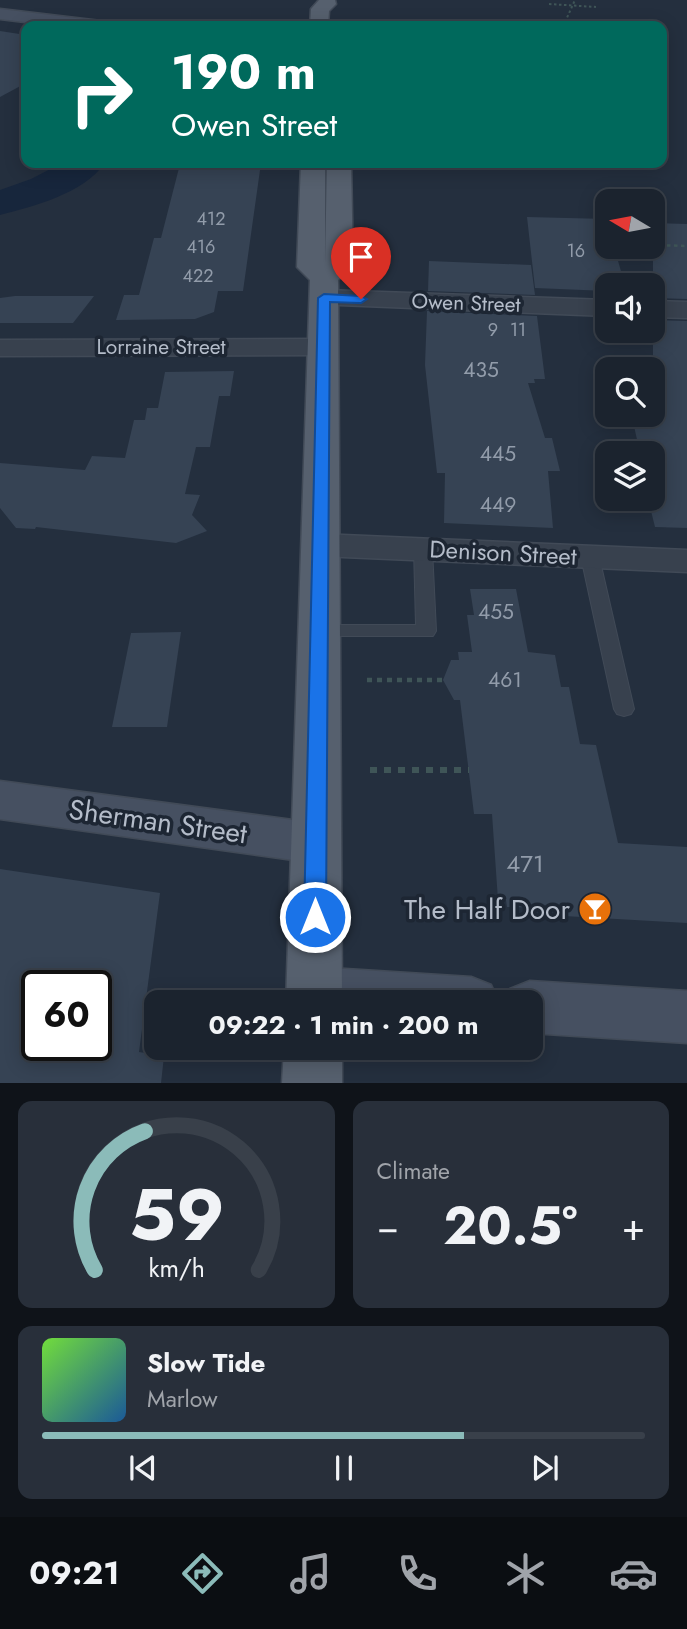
<!DOCTYPE html>
<html lang="en">
<head>
<meta charset="utf-8">
<style>
	body { margin:0; font-family:Jost,sans-serif; background:#282f3a; color:#f1f3f6; height:100vh; display:flex; flex-direction:column; font-size:26px; white-space:nowrap }
	* { box-sizing:border-box; margin:0 }
	p { font-size:23px; color:#a0a4aa }
	.icon { flex:none; width:38px; height:38px; fill:none; stroke:currentColor; stroke-width:2; stroke-linecap:round; stroke-linejoin:round }
	.map { position:relative; height:1083px; overflow:hidden }
	.side { display:flex; flex-direction:column; gap:18px; padding:18px; background:#0f1319; flex:1 }
	.side>* { flex:none }
	.banner { position:absolute; left:21px; top:21px; width:646px; height:147px; border-radius:14px; box-shadow:0 4px 18px #0003,0 0 0 2px #39404a; background:#00695c; color:#fff; overflow:hidden }
	.needle { width:46px; rotate:280deg }
	.fabs { position:absolute; left:595px; top:189px; display:grid; gap:14px }
	.fabs a { display:grid; place-items:center; width:70px; height:70px; border-radius:14px; background:#1b232e; box-shadow:0 4px 18px #0003,0 0 0 2px #39404a; font-size:35px }
	.speed { position:absolute; left:21px; top:970px; display:flex; gap:14px; font-size:35px; font-weight:700; text-align:center }
	.speed>* { display:grid; place-content:center; width:91px; height:91px; border-radius:50%; background:#1b232e; box-shadow:0 4px 18px #0003,0 0 0 2px #39404a; line-height:1 }
	.speed .limit { border:4px solid #111; border-radius:10px; background:#fff; color:#111 }
	.pin { position:absolute; display:grid; place-items:center; width:60px; height:60px; color:#fff; margin:-72px -30px; border-radius:50% 50% 50% 0; rotate:-45deg; box-shadow:0 0 7px #0007 }
	.pin .icon { rotate:45deg }
	.me { position:absolute; width:77px; margin:-38px; rotate:0deg; stroke-linejoin:round; filter:drop-shadow(0 0 5px #0008) }
	.turn { display:flex; align-items:center; gap:24px; height:147px; padding:0 35px; font-size:32px }
	.turn .icon { width:91px; height:91px; stroke-width:2.5 }
	.turn b { display:block; font-size:49px; line-height:60px }
	.big { font-size:52px; font-weight:700; line-height:1.1 }
	.side .widget { flex:1; display:flex; flex-direction:column; justify-content:center; gap:10px; min-width:0; padding:0 24px; border-radius:14px; background:#282f3a }
	.side .dial { align-items:center; gap:0 }
	.dial svg { height:182px; overflow:visible; fill:none; stroke:#39404a; stroke-width:7; stroke-linecap:round; text-anchor:middle }
	.dial text { fill:#f1f3f6; stroke:none }
	.song { display:flex; align-items:center; gap:21px }
	.cover { width:84px; height:84px; border-radius:10px; background:linear-gradient(135deg,hsl(100 70% 55%),hsl(210 70% 35%)) }
	.played { height:7px; border-radius:4px; background:linear-gradient(90deg,#8bbbb9 70%,#39404a 70%) }
	.keys { display:flex; justify-content:space-around; direction:ltr }
	.heat { display:flex; justify-content:space-between; align-items:center; font-size:38px; direction:ltr }
	.side .tiles { flex:1; display:grid; gap:18px; grid-template-columns:1fr 1fr }
	.widget:last-child { grid-column:span 2 }
	.trip { position:absolute; left:144px; top:990px; width:399px; height:70px; border-radius:14px; background:#1b232e; box-shadow:0 4px 18px #0003,0 0 0 2px #39404a; font-weight:700; line-height:70px; text-align:center }
	.tabs { display:flex; height:112px; justify-content:space-around; align-items:center; background:#0b0e12; color:#a0a4aa }
	.tabs .icon { width:49px; height:49px }
	.tabs .active { color:#8bbbb9 }
	.tabs b { font-size:32px; color:#f1f3f6 }
	.map>svg:first-child { display:block }
	.water { fill:#17263c }
	.lines { fill:none; stroke-linecap:round; stroke-linejoin:round }
	.river { fill:#17263c; fill-rule:evenodd }
	.building { fill:#364354; fill-rule:evenodd }
	.lane-casing { stroke:#414a57; stroke-width:2 }
	.street-casing { stroke:#414a57; stroke-width:3 }
	.secondary-casing { stroke:#414a57; stroke-width:3 }
	.primary-casing { stroke:#414a57; stroke-width:3 }
	.path-far3 { stroke:#3f5557; stroke-width:2; stroke-dasharray:2.5 2.5; stroke-linecap:butt }
	.path-far2 { stroke:#3f5557; stroke-width:2.5; stroke-dasharray:3.5 3.5; stroke-linecap:butt }
	.path-far1 { stroke:#3f5557; stroke-width:4.5; stroke-dasharray:5 5; stroke-linecap:butt }
	.path { stroke:#3f5557; stroke-width:6; stroke-dasharray:7 7; stroke-linecap:butt }
	.lane { fill:#38414e; fill-rule:evenodd }
	.street { fill:#38414e; fill-rule:evenodd }
	.secondary { fill:#465061; fill-rule:evenodd }
	.primary { fill:#56606e; fill-rule:evenodd }
	.route { fill:#1a73e8; stroke:#114b97; stroke-width:2 }
	.labels { text-anchor:middle; stroke-width:7; stroke-linejoin:round; paint-order:stroke }
	.far-number-label { font-size:18px; fill:#929caa }
	.far-street-label { font-size:21px; fill:#b4bcc9; stroke:#1d2633 }
	.number-label { font-size:21px; fill:#929caa }
	.street-label { font-size:24px; fill:#b4bcc9; stroke:#1d2633 }
	.near-number-label { font-size:24px; fill:#929caa }
	.near-street-label { font-size:28px; fill:#b4bcc9; stroke:#1d2633 }
	.near-poi-label { font-size:28px; fill:#b4bcc9; stroke:#1d2633; text-anchor:end }
</style>
</head>
<body>
<div class="map">
<svg width="687" height="1083" viewBox="0 0 687 1083">
	<rect width="100%" height="100%" fill="#242f3e"/>
	<path class="water" d="M70,163H101L84,181L25,202L16,198L13,191L33,184Z"/>
	<g class="lines">
		<path class="river" d="M62,163H105C83,194 34,206 0,215V190L31,179Z"/>
	</g>
	<g class="building">
		<path d="M0,31L26,35V83L0,97Z"/>
		<path d="M227,163H261L243,291H218L214,312L195,319L116,320L124,295H139L154,238H161L179,168H226Z"/>
		<path d="M527,217L607,219V247H614L625,285H607V291L535,288Z"/>
		<path d="M653,223L687,224V299L653,298Z"/>
		<path d="M429,261L531,265L535,295L428,291Z"/>
		<path d="M15,296H94L73,323H0V298Z"/>
		<path d="M427,311L537,316L545,379H534L535,383H528L545,438H552L560,471H548L553,528L444,523L445,473H437L425,365Z"/>
		<path d="M653,320L687,321V528L655,527L648,499H653V453H640L634,426L653,427Z"/>
		<path d="M234,371L230,396H219L210,447H196L185,494L200,495L192,515L207,531L176,543L36,527L35,529L16,528L0,508V463L85,470L92,456L125,458L134,420H145L147,408H158L165,372Z"/>
		<path d="M470,589H516L528,652L555,655L561,687H569L580,744L596,745L618,843L687,847V923L564,916L563,908L507,907L506,900H498L492,814H474L460,700H454L443,680L451,660H459L458,652H472L467,615H474Z"/>
		<path d="M181,632L167,727H112L131,633Z"/>
		<path d="M0,869L160,893L139,1052L164,1056L161,1083H0ZM37,985H96V1045H37Z"/>
	</g>
	<g class="lines">
		<defs>
			<g id="lane">
				<path d="M423,544L432,549L436,631L433,636H312L309,631L312,626L319,625H416L414,549Z"/>
				<path d="M590,551L599,557L634,709L631,714L624,716L617,714L614,709L581,557Z"/>
			</g>
			<g id="street">
				<path d="M324,290L607,300V316L315,304L311,298L315,292Z"/>
				<path d="M653,301L687,302V318L653,317Z"/>
				<path d="M323,339L333,341L337,347L333,353L323,355L0,356V340Z"/>
				<path d="M320,534L687,550V572L320,556L308,553L302,545L308,537Z"/>
			</g>
			<g id="secondary">
				<path d="M0,9L101,21L110,26H58L0,19Z"/>
				<path d="M0,781L315,823L333,829L340,843L333,857L315,863L0,819Z"/>
				<path d="M314,967L471,977L491,985L499,1003H291L286,992L294,974Z"/>
				<path d="M530,981L687,991V1043L530,1033V1003H503L510,989Z"/>
			</g>
			<g id="primary">
				<path d="M319,0H335L336,4L329,11L328,26H310L311,9Z"/>
				<path d="M301,163H325V263L327,163H351L353,265L338,280L342,1003H286L310,280L297,267Z"/>
				<path d="M284,1048H342V1083H282Z"/>
			</g>
		</defs>
		<use href="#lane" class="lane-casing"/>
		<use href="#street" class="street-casing"/>
		<use href="#secondary" class="secondary-casing"/>
		<use href="#primary" class="primary-casing"/>
		<g class="path-far3">
			<path d="M549,4L596,7"/>
			<path d="M347,22L444,26"/>
			<path d="M495,26H520"/>
			<path d="M554,26L591,21L624,26"/>
			<path d="M570,26L566,20L575,0"/>
		</g>
		<path class="path-far2" d="M653,245L687,246"/>
		<path class="path-far1" d="M367,680H443"/>
		<path class="path" d="M370,770H469"/>
		<use href="#lane" class="lane"/>
		<use href="#street" class="street"/>
		<use href="#secondary" class="secondary"/>
		<use href="#primary" class="primary"/>
	</g>
	<path class="route" d="M324,294L361,296L367,299L361,303L330,302L326,917L322,924L315,927L307,924L304,917L318,298Z"/>
	<defs>
		<symbol id="bar-disc" viewBox="-11 -11 22 22"><circle r="9.5" fill="#e8710a" stroke="#1d2633"/><path d="M-6-5H6L.8 .8V4.5H3.5V6h-7V4.5H-.8V.8Z" fill="#fff"/></symbol>
	</defs>
	<g fill-rule="evenodd">
		<use href="#bar-disc" x="576" y="890" width="38" height="38"/>
	</g>
	<g class="labels">
		<g class="far-number-label">
			<text x="211" y="225">412</text>
			<text x="201" y="253">416</text>
			<text x="576" y="257">16</text>
			<text x="198" y="282">422</text>
			<text x="493" y="336">9</text>
			<text x="518" y="336">11</text>
		</g>
		<g class="far-street-label">
			<text transform="translate(466 303) rotate(2)" y="7">Owen Street</text>
			<text x="161" y="354">Lorraine Street</text>
		</g>
		<g class="number-label">
			<text x="481" y="377">435</text>
			<text x="498" y="461">445</text>
			<text x="498" y="512">449</text>
			<text x="496" y="619">455</text>
			<text x="505" y="687">461</text>
		</g>
		<g class="street-label">
			<text transform="translate(503 553) rotate(3)" y="8">Denison Street</text>
		</g>
		<g class="near-number-label">
			<text x="525" y="872">471</text>
		</g>
		<g class="near-street-label">
			<text transform="translate(158 821) rotate(8)" y="10">Sherman Street</text>
		</g>
		<g class="near-poi-label">
			<text x="570" y="919">The Half Door</text>
		</g>
	</g>
</svg>
<div class="fabs">
<a><svg class="needle" viewBox="-14 -14 28 28"><path d="M0-13l5 13h-10z" fill="#e53935"/><path d="M0 13l5-13h-10z" fill="#a0a4aa"/></svg></a>
<a><svg class="icon" aria-label="sound" viewBox="0 0 24 24"><path d="M4 9h4l5-4v14l-5-4H4zM17 9q2 3 0 6"/></svg></a>
<a><svg class="icon" aria-label="search" viewBox="0 0 24 24"><circle cx="10" cy="10" r="6"/><path d="M15 15l6 6"/></svg></a>
<a><svg class="icon" aria-label="layers" viewBox="0 0 24 24"><path d="M12 4l9 5-9 5-9-5zM3 14l9 5 9-5"/></svg></a>
</div>
<div class="speed"><div class="limit">60</div></div>
<div class="pin" style="left:361px;top:299px;background:#d93025"><svg class="icon" aria-label="arrive" viewBox="0 0 24 24"><path d="M6 21V4h12l-3 4 3 4H6"/></svg></div>
<svg class="me" style="left:315px;top:917px" viewBox="-20 -20 40 40"><circle r="17" fill="#1a73e8" stroke="#fff" stroke-width="3"/><path d="M0-11L8 9 0 5-8 9z" fill="#fff"/></svg>
<div class="trip">09:22 · 1 min · 200 m</div>
<div class="banner">
<div class="turn"><svg class="icon" aria-label="right" viewBox="0 0 24 24"><path d="M7 20v-9h11M14 6l5 5-5 5"/></svg><div><b>190 m</b>Owen Street</div></div>
</div>
</div>
<section class="side">
<div class="tiles">
<div class="widget dial"><svg viewBox="0 0 100 80">
<path d="M14 69A42 42 0 1 1 86 69"/>
<path d="M14 69A42 42 0 0 1 36 8" stroke="#8bbbb9"/>
<text x="50" y="56" font-size="32" font-weight="700">59</text>
<text x="50" y="72" font-size="11">km/h</text>
</svg></div>
<div class="widget"><p>Climate</p>
<div class="heat"><a>−</a><b class="big">20.5°</b><a>+</a></div>
</div>
<div class="widget">
<div class="song"><i class="cover"></i><div><b>Slow Tide</b><p>Marlow</p></div></div>
<div class="played"></div>
<div class="keys"><svg class="icon" aria-label="previous" viewBox="0 0 24 24"><path d="M18 5L8 12l10 7zM5 5v14"/></svg><svg class="icon" aria-label="pause" viewBox="0 0 24 24"><path d="M8 5v14M16 5v14"/></svg><svg class="icon" aria-label="next" viewBox="0 0 24 24"><path d="M6 5l10 7-10 7zM19 5v14"/></svg></div>
</div>
</div>
</section>
<nav class="tabs">
<b>09:21</b>
<svg class="icon active" aria-label="directions" viewBox="0 0 24 24"><path d="M12 3l9 9-9 9-9-9zM9 14v-3h6M13 9l2 2-2 2"/></svg>
<svg class="icon" aria-label="music" viewBox="0 0 24 24"><path d="M9 18V5l10-2v13"/><circle cx="6" cy="18" r="3"/><circle cx="16" cy="16" r="3"/></svg>
<svg class="icon" aria-label="phone" viewBox="0 0 24 24"><path d="M5 4h4l2 5-3 2q2 4 5 5l2-3 5 2v4C11 20 4 13 5 4z"/></svg>
<svg class="icon" aria-label="climate" viewBox="0 0 24 24"><path d="M12 3v18M4 7l16 10M4 17L20 7"/></svg>
<svg class="icon" aria-label="car" viewBox="0 0 24 24"><path d="M5 17H2v-5l4-1 3-4h7l3 4 3 1v5h-3M9 17h6M6 11h13"/><circle cx="7" cy="17" r="2"/><circle cx="17" cy="17" r="2"/></svg>
</nav>
</body>
</html>
